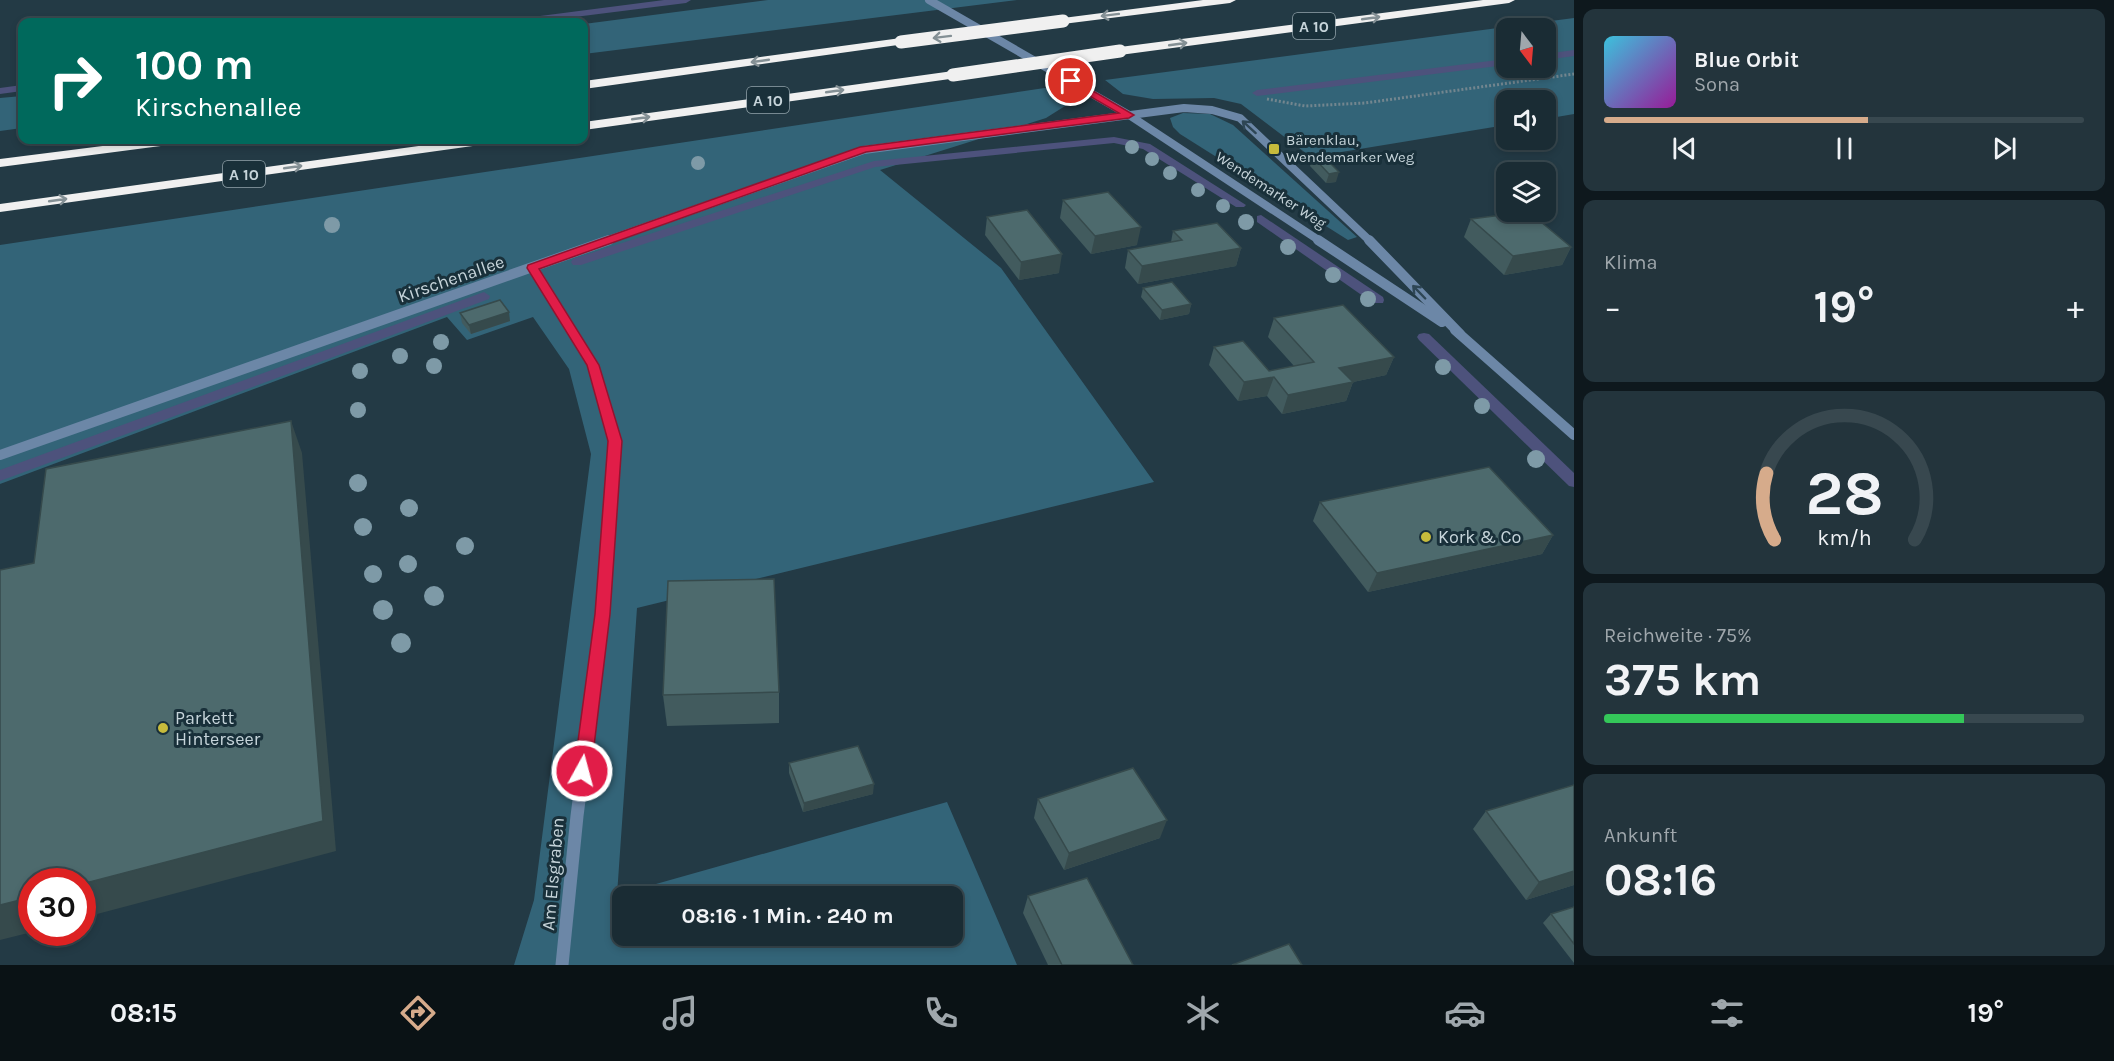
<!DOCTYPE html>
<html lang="de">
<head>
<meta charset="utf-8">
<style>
	body { margin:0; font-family:Karla,sans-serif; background:#23343c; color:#f1f3f6; height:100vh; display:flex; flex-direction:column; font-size:22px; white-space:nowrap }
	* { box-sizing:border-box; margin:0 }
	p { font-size:20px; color:#9fa7ac }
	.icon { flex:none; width:33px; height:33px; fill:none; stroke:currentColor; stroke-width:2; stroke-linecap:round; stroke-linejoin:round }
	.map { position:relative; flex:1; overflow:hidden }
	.sheet { display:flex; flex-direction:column; gap:9px; padding:9px; background:#0e181d; width:540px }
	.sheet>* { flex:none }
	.guide { position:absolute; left:18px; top:18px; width:570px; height:126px; border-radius:12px; box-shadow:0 3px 9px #0003,0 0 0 2px #38484f; background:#00695c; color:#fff; overflow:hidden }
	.needle { width:39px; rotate:164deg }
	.fabs { position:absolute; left:1496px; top:18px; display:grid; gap:12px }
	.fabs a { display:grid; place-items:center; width:60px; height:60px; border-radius:12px; background:#1a2c34; box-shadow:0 3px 9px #0003,0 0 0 2px #38484f; font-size:30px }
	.speed { position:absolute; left:18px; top:868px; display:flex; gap:12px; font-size:30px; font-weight:700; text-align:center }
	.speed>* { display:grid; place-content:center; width:78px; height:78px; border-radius:50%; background:#1a2c34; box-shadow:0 3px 9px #0003,0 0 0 2px #38484f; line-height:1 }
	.speed .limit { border:9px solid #d22; background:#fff; color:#111 }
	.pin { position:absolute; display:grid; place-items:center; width:51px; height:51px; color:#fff; margin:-26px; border:3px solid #fff; border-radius:50%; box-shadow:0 2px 6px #0007 }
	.me { position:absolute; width:66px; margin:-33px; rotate:7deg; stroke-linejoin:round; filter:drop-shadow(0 0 4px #0008) }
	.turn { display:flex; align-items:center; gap:21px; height:126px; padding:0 18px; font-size:27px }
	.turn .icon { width:78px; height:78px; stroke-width:2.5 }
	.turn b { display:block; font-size:42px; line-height:51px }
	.big { font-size:45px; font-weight:700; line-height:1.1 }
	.sheet .card { flex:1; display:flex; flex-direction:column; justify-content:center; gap:9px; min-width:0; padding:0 21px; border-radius:12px; background:#23343c }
	.sheet .dial { align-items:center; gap:0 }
	.dial svg { height:156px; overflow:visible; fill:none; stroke:#38484f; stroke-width:7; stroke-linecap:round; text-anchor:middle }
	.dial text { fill:#f1f3f6; stroke:none }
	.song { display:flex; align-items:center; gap:18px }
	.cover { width:72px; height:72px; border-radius:9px; background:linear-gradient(135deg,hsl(190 70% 55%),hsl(300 70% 35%)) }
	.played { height:6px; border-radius:3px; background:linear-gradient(90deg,#d6ab8b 55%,#38484f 55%) }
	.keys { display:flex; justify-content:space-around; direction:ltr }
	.heat { display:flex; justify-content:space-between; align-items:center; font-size:33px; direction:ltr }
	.charge { height:9px; border-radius:4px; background:linear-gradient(90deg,#34c759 75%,#38484f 0) }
	.trip { position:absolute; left:612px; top:886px; width:351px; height:60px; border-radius:12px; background:#1a2c34; box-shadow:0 3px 9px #0003,0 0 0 2px #38484f; font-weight:700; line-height:60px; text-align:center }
	.menu { display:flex; height:96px; justify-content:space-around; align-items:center; background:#0a1215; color:#9fa7ac }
	.menu .icon { width:42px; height:42px }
	.menu .on { color:#d6ab8b }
	.menu b { font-size:27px; color:#f1f3f6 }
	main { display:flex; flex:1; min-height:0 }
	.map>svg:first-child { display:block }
	.green { fill:#336478; fill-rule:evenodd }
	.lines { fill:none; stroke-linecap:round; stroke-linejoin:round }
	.stream { fill:#4d527c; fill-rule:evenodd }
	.path { stroke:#73868f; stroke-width:3; stroke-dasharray:2 2; stroke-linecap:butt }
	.minor-far2 { stroke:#6c87a7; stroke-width:8 }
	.minor-far1 { stroke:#6c87a7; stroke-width:10 }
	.minor { stroke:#6c87a7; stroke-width:13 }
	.highway { fill:#f0f0f0; fill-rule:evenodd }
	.highway-bridge { stroke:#f0f0f0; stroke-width:13 }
	.tree { fill:#7e9aa7 }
	.wall { fill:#425b5e }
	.shaded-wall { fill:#364a4c }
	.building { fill:#4d6a6d; stroke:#364a4c; stroke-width:1.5 }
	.oneway { stroke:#849095 }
	.oneway2 { stroke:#2e4655 }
	.route { fill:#e11d48; stroke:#92132f; stroke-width:1.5 }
	.poi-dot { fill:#c7bb3c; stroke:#19303a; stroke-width:2 }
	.labels { text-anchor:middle; stroke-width:6; stroke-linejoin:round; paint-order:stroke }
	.far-poi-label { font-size:15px; fill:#c6d4da; stroke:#19303a; text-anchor:start }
	.far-street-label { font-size:15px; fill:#c6d4da; stroke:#19303a }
	.shield { fill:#19303a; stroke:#92a3aa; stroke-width:1.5 }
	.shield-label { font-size:16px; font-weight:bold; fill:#c6d4da }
	.street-label { font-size:18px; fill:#c6d4da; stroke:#19303a }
	.poi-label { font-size:18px; fill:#c6d4da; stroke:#19303a; text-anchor:start }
</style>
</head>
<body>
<main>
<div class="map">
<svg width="1574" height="965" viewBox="0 0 1574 965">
	<rect width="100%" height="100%" fill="#233a45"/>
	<g class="green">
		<path d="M768,0H1017L584,54V24Z"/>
		<path d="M1574,18V114L1545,119V100H1506V125L1311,157L1241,104L1214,98L1153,99L1123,94L1105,80ZM1545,28V68H1506V28Z"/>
		<path d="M1058,86L1073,101L1046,118L880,170L1001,268L1154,482L637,608L617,895L947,802L1017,965H514L534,900L591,454L569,369L533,317L467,340L447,317L0,484V245ZM622,897H952V936H622Z"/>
		<path d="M22,96V128L0,131V98Z"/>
		<path d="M1183,113L1210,114L1233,125L1357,237L1348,240L1180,134L1173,127L1170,118Z"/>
	</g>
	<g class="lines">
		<g class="stream">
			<path d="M664,0H691L686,3L535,22H512L517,19Z"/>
			<path d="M1574,50V56L1545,60V54Z"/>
			<path d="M1506,59V65L1257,96L1252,93L1257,90Z"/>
			<path d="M22,85V91L0,94V88Z"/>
			<path d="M1114,137L1150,144L1246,205L1244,207H1236L1143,149L1114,143L875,167L581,265H573L571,262L573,259L874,161Z"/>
			<path d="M1261,215L1383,297L1384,300L1383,303H1373L1257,222V216Z"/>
			<path d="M484,292L490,296L489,299L0,481V470Z"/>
			<path d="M1424,333L1429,334L1574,473V487L1569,486L1419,340L1417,337L1419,334Z"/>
		</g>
		<path class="path" d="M1267,99L1305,106L1365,103L1574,74"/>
		<g class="minor-far2">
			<path d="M929,0L1129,115L1320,241"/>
			<path d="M605,241L864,150L1184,108L1212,110L1240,118L1370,241"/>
		</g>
		<g class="minor-far1">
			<path d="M1318,240L1442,322"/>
			<path d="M1369,240L1460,334"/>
			<path d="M533,268L593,365L615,441L607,556"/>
			<path d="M1455,330L1574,435"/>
			<path d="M0,455L609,240"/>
		</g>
		<path class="minor" d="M562,965L577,816L603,614L607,554"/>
		<g class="highway">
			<path d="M1203,0H1236L1230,3L1063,24L1057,21L1063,18Z"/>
			<path d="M1483,0H1515L1509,3L1120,55L1114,51L1120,47Z"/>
			<path d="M901,38L905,40V44L584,89V81Z"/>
			<path d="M953,71L959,75L957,78L584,130V122Z"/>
			<path d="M150,140H183L176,144L0,167V159Z"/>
			<path d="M462,140H494L487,144L0,212V204Z"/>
		</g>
		<g class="highway-bridge">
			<path d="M901,42L1063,21"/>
			<path d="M953,75L1120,51"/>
		</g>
	</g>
	<g class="tree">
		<circle cx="1132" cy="147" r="7"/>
		<circle cx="1152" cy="159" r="7"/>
		<circle cx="698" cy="163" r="7"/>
		<circle cx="1170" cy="173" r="7"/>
		<circle cx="1198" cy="190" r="7"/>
		<circle cx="1223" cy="206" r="7"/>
		<circle cx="1246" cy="222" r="8"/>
		<circle cx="332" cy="225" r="8"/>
		<circle cx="1288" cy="247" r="8"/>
		<circle cx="1333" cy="275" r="8"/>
		<circle cx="1368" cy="299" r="8"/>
		<circle cx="441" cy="342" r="8"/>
		<circle cx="400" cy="356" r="8"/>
		<circle cx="434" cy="366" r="8"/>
		<circle cx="1443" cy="367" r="8"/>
		<circle cx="360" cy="371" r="8"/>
		<circle cx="1482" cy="406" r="8"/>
		<circle cx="358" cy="410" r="8"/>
		<circle cx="1536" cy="459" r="9"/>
		<circle cx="358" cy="483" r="9"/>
		<circle cx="409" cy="508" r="9"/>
		<circle cx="363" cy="527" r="9"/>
		<circle cx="465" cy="546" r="9"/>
		<circle cx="408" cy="564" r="9"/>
		<circle cx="373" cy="574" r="9"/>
		<circle cx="434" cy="596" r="10"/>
		<circle cx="383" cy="610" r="10"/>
		<circle cx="401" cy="643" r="10"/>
	</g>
	<g class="wall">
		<path d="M1313,157L1336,182L1326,183L1310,166Z"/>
		<path d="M1063,200L1137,245L1091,254L1060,218Z"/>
		<path d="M987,217L1059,273L1019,280L985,235Z"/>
		<path d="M1471,219L1571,247L1562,265L1504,275L1464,237Z"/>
		<path d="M1173,231L1241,248L1236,266L1138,284L1125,268L1128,250L1171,242Z"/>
		<path d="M1143,288L1191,304L1189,314L1160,320L1141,297Z"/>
		<path d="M460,313L510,321L471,334L462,323Z"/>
		<path d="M1274,318L1394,357L1386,375L1353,382L1346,401L1282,414L1267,396L1238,401L1209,365L1214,347L1269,371L1294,366L1268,337Z"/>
		<path d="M1320,502L1553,535L1542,554L1368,592L1313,521Z"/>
		<path d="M779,692V723L667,726L663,695Z"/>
		<path d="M789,763L873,794L803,812L789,773Z"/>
		<path d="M1038,799L1160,838L1064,870L1034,818Z"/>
		<path d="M1486,811L1574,885L1526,900L1473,829Z"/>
		<path d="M1028,896L1133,965H1048L1023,913Z"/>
		<path d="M1574,907V963L1543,923L1551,914Z"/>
	</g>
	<g class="shaded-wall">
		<path d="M1339,172L1336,182L1326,183L1329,174Z"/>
		<path d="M1141,227L1137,245L1091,254L1095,236Z"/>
		<path d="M1571,247L1562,265L1504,275L1513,256Z"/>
		<path d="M1241,248L1236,266L1138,284L1142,266Z"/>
		<path d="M1062,254L1059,273L1019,280L1021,262Z"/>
		<path d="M1191,304L1189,314L1160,320L1162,310Z"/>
		<path d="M509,312L510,321L471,334L469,325Z"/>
		<path d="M1394,357L1386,375L1353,382L1346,401L1282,414L1288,395L1339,368Z"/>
		<path d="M1274,377L1267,396L1238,401L1244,382Z"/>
		<path d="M291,421L302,453L336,851L82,918V884Z"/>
		<path d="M1553,535L1542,554L1368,592L1377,573Z"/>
		<path d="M874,784L873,794L803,812L804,803Z"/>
		<path d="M1167,820L1160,838L1064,870L1069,853Z"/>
		<path d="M1574,871V885L1526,900L1539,882Z"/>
		<path d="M32,897V932L0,940V905Z"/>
	</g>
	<g class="building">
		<path d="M1323,156L1339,172L1329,174L1313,157Z"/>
		<path d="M1108,192L1141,227L1095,236L1063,200Z"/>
		<path d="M1027,210L1062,254L1021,262L987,217Z"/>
		<path d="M1525,212H1529L1571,247L1513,256L1471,219Z"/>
		<path d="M1217,223L1241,248L1142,266L1128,250L1182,240L1173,231Z"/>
		<path d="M1172,282L1191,304L1162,310L1143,288Z"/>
		<path d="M500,300L509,312L469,325L460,313Z"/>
		<path d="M1343,305L1394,357L1339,368L1353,382L1288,395L1274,377L1244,382L1214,347L1243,341L1269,371L1314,362L1274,318Z"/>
		<path d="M291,421L323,821L82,884V882H32V897L0,905V570L34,563L46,469Z"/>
		<path d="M1489,467L1553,535L1377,573L1320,502Z"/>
		<path d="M774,579L779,692L663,695L668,581Z"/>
		<path d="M858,746L874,784L804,803L789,763Z"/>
		<path d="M1133,768L1167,820L1069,853L1038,799Z"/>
		<path d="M1574,785V871L1539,882L1486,811Z"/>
		<path d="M1087,878L1133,965H1062L1028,896Z"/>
		<path d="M1574,907V944L1551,914Z"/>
		<path d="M1289,944L1302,965H1232Z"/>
	</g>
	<defs><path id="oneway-shaft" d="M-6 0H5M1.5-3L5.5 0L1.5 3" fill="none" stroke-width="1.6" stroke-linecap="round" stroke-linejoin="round" transform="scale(1.5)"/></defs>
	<g class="oneway">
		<use href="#oneway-shaft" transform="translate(1110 15) rotate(173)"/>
		<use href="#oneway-shaft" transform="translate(1371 18) rotate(-8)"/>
		<use href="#oneway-shaft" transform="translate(942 37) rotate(173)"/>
		<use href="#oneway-shaft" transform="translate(1178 44) rotate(-8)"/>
		<use href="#oneway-shaft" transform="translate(760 61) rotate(172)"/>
		<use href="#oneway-shaft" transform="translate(835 91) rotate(-8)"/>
		<use href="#oneway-shaft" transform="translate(641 118) rotate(-8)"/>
		<use href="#oneway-shaft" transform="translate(293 167) rotate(-8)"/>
		<use href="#oneway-shaft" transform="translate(58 200) rotate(-8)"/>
	</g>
	<g class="oneway2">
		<use href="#oneway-shaft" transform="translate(1249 127) rotate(-138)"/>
		<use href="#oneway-shaft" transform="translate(1419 292) rotate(-134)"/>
	</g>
	<path class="route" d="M1071,78L1134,115L1129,118L866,152L539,269L599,365L622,441L610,614L591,771L588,776L582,778L576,776L574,771L595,614L608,441L587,365L527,268L528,265L860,147L1119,113L1067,83L1066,81Z"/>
	<g class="poi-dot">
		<rect x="1268" y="143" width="12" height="12" rx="3"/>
		<circle cx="1426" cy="537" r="6"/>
		<circle cx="163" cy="728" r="6"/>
	</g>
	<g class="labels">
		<g class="far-poi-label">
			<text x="1286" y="145">Bärenklau,<tspan x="1286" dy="17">Wendemarker Weg</tspan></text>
		</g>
		<g class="far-street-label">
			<text transform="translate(1271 190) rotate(33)" y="5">Wendemarker Weg</text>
		</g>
		<g class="shield">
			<rect x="1293" y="13" width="42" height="26" rx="4.5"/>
			<rect x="747" y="87" width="42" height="26" rx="4.5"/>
			<rect x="223" y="161" width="42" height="26" rx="4.5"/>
		</g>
		<g class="shield-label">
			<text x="1314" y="32">A 10</text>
			<text x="768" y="106">A 10</text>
			<text x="244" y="180">A 10</text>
		</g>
		<g class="street-label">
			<text transform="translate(451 279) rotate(-19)" y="6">Kirschenallee</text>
			<text transform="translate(553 874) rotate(-85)" y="6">Am Elsgraben</text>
		</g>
		<g class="poi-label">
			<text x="1438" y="543">Kork &amp; Co</text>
			<text x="175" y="724">Parkett<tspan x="175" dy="21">Hinterseer</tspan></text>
		</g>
	</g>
</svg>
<div class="fabs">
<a><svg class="needle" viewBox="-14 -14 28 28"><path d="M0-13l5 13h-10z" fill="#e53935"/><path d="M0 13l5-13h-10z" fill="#9fa7ac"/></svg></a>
<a><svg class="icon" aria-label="sound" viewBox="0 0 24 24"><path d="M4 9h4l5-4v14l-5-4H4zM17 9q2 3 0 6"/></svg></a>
<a><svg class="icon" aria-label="layers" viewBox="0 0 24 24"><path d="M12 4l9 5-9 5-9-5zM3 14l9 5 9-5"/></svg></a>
</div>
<div class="speed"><div class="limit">30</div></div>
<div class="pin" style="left:1071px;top:81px;background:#d93025"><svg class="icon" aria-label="arrive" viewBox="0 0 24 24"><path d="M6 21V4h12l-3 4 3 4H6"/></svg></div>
<svg class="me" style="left:582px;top:771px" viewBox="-20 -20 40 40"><circle r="17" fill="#e11d48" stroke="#fff" stroke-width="3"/><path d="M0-11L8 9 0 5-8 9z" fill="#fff"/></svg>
<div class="trip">08:16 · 1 Min. · 240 m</div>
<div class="guide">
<div class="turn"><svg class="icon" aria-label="right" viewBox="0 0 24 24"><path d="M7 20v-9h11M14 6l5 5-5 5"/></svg><div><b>100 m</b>Kirschenallee</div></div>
</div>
</div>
<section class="sheet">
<div class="card">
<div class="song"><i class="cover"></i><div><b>Blue Orbit</b><p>Sona</p></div></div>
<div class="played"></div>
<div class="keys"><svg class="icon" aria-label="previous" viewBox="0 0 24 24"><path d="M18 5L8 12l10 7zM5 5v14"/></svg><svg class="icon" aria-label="pause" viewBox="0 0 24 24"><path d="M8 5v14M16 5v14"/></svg><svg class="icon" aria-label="next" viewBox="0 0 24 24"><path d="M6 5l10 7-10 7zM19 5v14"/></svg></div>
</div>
<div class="card"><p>Klima</p>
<div class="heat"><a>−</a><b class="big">19°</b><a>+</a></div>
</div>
<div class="card dial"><svg viewBox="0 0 100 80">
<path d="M14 69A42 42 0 1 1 86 69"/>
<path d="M14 69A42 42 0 0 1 10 35" stroke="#d6ab8b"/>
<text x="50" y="56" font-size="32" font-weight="700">28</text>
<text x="50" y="72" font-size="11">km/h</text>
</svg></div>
<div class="card"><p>Reichweite · 75%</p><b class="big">375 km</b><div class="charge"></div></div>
<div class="card"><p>Ankunft</p><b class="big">08:16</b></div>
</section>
</main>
<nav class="menu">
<b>08:15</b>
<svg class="icon on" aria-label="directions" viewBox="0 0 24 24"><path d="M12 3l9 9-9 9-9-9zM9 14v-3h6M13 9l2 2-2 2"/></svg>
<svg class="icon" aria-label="music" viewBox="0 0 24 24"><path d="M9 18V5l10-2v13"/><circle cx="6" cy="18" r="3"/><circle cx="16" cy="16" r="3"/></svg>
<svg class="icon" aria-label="phone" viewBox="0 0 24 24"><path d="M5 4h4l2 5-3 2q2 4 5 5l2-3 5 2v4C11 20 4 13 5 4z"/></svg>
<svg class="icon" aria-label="climate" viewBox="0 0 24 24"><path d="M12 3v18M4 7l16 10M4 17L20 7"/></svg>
<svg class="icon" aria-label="car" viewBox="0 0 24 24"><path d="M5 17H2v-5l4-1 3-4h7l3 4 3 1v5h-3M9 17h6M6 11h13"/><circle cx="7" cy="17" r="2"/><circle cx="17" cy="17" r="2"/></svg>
<svg class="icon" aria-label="filters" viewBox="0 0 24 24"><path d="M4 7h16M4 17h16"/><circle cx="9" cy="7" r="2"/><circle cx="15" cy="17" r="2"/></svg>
<b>19°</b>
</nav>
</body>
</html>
